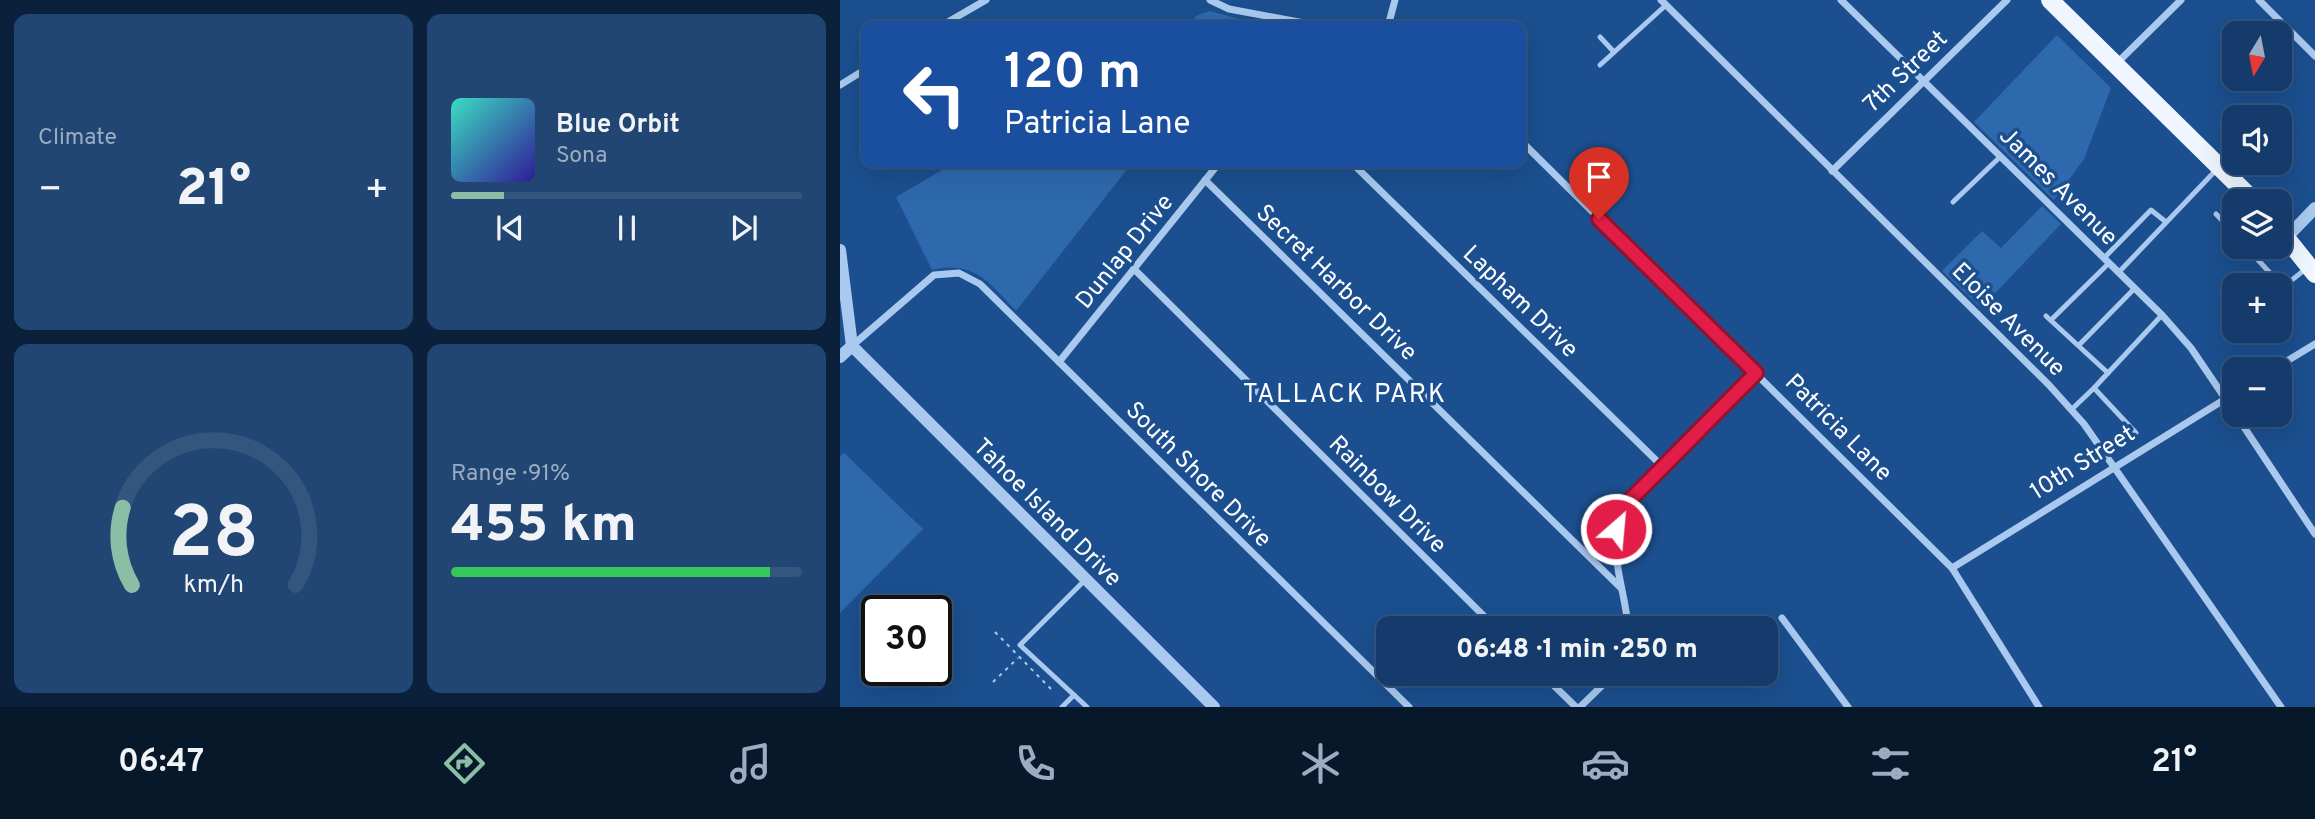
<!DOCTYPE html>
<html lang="en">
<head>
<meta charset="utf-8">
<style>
	body { margin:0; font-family:Overpass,sans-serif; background:#214673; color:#f1f3f6; height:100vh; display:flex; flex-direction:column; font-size:26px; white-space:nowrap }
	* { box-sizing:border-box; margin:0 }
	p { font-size:23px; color:#9dadc1 }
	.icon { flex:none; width:38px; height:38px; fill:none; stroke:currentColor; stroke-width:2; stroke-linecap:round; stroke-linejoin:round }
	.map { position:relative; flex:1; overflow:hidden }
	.details { display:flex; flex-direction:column; gap:14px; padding:14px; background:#0b203b; width:840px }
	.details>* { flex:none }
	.guide { position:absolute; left:21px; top:21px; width:665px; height:147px; border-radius:14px; box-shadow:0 7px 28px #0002,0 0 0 2px #33557e; background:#1a4fa0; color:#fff; overflow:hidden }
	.needle { width:46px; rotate:190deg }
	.tools { position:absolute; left:1382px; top:21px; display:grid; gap:14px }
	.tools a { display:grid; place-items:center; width:70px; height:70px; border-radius:14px; background:#143b6b; box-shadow:0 7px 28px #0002,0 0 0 2px #33557e; font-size:35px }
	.speed { position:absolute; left:21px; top:595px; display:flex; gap:14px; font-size:35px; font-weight:700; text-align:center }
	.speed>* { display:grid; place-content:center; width:91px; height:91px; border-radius:50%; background:#143b6b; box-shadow:0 7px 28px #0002,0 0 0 2px #33557e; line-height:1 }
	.speed .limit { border:4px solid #111; border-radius:10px; background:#fff; color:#111 }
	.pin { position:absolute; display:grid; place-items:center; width:60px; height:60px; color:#fff; margin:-72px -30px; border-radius:50% 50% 50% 0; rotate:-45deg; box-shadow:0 0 7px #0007 }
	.pin .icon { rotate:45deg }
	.me { position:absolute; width:77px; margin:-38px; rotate:27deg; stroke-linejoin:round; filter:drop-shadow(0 0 5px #0008) }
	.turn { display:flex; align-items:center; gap:24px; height:147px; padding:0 28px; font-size:32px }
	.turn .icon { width:91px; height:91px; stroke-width:2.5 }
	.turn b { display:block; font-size:49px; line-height:60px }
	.big { font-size:52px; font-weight:800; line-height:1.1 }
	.details .card { flex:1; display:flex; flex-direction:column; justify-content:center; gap:10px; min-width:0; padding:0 24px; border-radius:14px; background:#214673 }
	.details .dial { align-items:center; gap:0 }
	.dial svg { height:182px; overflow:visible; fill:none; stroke:#33557e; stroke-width:7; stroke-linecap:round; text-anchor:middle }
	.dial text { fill:#f1f3f6; stroke:none }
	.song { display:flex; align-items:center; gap:21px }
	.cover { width:84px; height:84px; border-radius:10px; background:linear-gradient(135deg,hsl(170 70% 55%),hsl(250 70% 35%)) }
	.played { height:7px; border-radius:4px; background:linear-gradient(90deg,#8abfa5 15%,#33557e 15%) }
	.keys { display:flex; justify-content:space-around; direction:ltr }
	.heat { display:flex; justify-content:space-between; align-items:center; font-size:38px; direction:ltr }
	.charge { height:10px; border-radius:5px; background:linear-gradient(90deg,#34c759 91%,#33557e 0) }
	.details .tiles { flex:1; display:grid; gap:14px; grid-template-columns:repeat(2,1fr) }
	.trip { position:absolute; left:536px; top:616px; width:402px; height:70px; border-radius:14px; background:#143b6b; box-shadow:0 7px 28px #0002,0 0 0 2px #33557e; font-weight:800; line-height:70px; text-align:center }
	.tab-bar { display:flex; height:112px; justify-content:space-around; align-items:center; background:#08182b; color:#9dadc1 }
	.tab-bar .icon { width:49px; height:49px }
	.tab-bar .current { color:#8abfa5 }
	.tab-bar b { font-size:32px; color:#f1f3f6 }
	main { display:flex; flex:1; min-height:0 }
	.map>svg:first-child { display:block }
	.green { fill:#2e69ad }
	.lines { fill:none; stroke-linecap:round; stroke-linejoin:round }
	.path { stroke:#a9c9ee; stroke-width:2; stroke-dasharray:3.5 5; stroke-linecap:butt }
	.service { stroke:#a9c9ee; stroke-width:5 }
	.minor { stroke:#a9c9ee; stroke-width:7 }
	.tertiary { stroke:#a9c9ee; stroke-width:12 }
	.primary { stroke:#f0f6ff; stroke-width:18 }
	.route-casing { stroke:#92132f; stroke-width:18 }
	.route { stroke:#e11d48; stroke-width:12 }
	.labels { text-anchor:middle; stroke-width:7; stroke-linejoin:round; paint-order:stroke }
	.street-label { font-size:24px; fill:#fff; stroke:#1b4f8f }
	.neighbourhood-label { font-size:26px; letter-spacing:2px; fill:#fff; stroke:#1b4f8f }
</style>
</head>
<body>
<main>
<section class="details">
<div class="tiles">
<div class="card"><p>Climate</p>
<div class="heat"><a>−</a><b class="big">21°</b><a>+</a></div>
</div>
<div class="card">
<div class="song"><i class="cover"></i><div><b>Blue Orbit</b><p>Sona</p></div></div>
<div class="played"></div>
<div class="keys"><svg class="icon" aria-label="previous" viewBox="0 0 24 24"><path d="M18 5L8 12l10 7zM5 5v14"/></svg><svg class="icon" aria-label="pause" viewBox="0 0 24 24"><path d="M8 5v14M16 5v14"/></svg><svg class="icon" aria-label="next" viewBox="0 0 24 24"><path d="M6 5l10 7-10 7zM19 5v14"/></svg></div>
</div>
<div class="card dial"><svg viewBox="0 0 100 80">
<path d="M14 69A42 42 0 1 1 86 69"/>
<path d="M14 69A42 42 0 0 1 10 35" stroke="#8abfa5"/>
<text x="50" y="56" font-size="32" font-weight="700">28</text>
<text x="50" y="72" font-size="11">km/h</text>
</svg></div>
<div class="card"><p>Range · 91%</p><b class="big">455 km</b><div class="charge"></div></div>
</div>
</section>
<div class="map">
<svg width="1475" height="707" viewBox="0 0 1475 707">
	<rect width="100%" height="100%" fill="#1b4f8f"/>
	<g class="green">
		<path d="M370,11L403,20L399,26H345L358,15Z"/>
		<path d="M1217,35L1271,88L1244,159L1214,200L1134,122Z"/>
		<path d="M114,163H292L176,311C149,282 134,260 92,270L56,197Z"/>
		<path d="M1202,206L1221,224L1141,308L1102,271L1142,231L1161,248Z"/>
		<path d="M4,453L83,529L0,613V456Z"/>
	</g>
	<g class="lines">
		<g class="path">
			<path d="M155,632L211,689"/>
			<path d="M153,682L178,658"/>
		</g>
		<g class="service">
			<path d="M760,37L774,52"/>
			<path d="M760,65L826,5"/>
			<path d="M1113,202L1161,156"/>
			<path d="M1376,214L1395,234"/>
			<path d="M1406,247L1443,287L1467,268"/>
			<path d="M1264,258L1311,210L1326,222"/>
			<path d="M1279,272L1378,168"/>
			<path d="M1206,316L1268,373"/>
			<path d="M1211,320L1269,263"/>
			<path d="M1239,345L1295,288"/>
			<path d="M1254,388L1322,315"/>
			<path d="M1231,410L1254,388L1296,433"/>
			<path d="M244,581L180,645L247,707"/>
			<path d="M222,707L234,695"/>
		</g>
		<g class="minor">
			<path d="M370,0L389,9L480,26"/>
			<path d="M821,0L1209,385L1244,424L1441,707"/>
			<path d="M1001,0L1322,315L1351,348L1395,413"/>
			<path d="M1419,0L1475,56"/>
			<path d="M101,26L146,0"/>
			<path d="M548,26L555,0"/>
			<path d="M1276,64L1341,0"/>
			<path d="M0,85L26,69"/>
			<path d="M681,141L1112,568L1199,707"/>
			<path d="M512,163L823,467"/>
			<path d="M992,171L1167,0"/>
			<path d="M365,180L781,588"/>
			<path d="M294,269L656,628"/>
			<path d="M13,345L94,275L119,273L140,284L569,707"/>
			<path d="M219,362L379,163"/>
			<path d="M1434,369L1475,344"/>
			<path d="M1396,415L1475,534"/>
			<path d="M1112,568L1395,393"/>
			<path d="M942,618L1008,707"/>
			<path d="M788,628C785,581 761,544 790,500L916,373"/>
			<path d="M702,674L736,707"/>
			<path d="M740,707L774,674"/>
		</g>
		<g class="tertiary">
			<path d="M1447,237L1475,208"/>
			<path d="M0,250L12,346"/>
			<path d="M12,346L374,707"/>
			<path d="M0,357L12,346"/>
		</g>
		<g class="primary">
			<path d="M1210,0L1414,201"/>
			<path d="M1440,230L1475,274"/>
		</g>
	</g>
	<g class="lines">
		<defs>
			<path id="route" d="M759,219L916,373L790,500L776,529"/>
		</defs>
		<use href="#route" class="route-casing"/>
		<use href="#route" class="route"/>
	</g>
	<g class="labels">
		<g class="street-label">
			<text transform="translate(1065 71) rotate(-44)" y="8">7th Street</text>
			<text transform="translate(1219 186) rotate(45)" y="8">James Avenue</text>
			<text transform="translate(284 251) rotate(-51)" y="8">Dunlap Drive</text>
			<text transform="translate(497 282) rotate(44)" y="8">Secret Harbor Drive</text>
			<text transform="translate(681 301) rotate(44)" y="8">Lapham Drive</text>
			<text transform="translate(1169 319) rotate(45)" y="8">Eloise Avenue</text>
			<text transform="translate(999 427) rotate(45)" y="8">Patricia Lane</text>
			<text transform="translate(1242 462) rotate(-32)" y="8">10th Street</text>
			<text transform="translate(359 474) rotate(45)" y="8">South Shore Drive</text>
			<text transform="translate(548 494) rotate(45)" y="8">Rainbow Drive</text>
			<text transform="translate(208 512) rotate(45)" y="8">Tahoe Island Drive</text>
		</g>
		<g class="neighbourhood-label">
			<text x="505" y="402">TALLACK PARK</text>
		</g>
	</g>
</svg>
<div class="tools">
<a><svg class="needle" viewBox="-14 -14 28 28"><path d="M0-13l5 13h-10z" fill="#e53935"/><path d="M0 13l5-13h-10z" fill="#9dadc1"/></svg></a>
<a><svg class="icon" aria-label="sound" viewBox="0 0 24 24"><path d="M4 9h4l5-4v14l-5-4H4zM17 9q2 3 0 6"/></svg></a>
<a><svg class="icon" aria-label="layers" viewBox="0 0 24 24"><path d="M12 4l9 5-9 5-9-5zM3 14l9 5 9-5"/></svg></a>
<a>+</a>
<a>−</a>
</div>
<div class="speed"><div class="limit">30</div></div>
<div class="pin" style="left:759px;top:219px;background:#d93025"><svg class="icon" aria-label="arrive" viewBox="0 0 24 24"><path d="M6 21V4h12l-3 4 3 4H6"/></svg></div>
<svg class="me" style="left:776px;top:529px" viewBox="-20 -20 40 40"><circle r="17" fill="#e11d48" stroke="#fff" stroke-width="3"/><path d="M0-11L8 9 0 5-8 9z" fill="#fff"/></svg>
<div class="trip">06:48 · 1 min · 250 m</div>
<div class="guide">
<div class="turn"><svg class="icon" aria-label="left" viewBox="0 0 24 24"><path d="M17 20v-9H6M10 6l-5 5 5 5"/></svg><div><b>120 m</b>Patricia Lane</div></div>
</div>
</div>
</main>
<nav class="tab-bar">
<b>06:47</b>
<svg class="icon current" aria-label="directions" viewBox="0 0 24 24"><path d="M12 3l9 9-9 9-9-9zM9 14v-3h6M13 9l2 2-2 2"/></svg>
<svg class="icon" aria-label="music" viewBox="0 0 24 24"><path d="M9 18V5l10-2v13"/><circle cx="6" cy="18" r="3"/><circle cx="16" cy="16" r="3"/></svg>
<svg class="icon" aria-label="phone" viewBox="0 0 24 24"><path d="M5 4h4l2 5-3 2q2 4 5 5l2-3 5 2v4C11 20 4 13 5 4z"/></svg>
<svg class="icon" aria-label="climate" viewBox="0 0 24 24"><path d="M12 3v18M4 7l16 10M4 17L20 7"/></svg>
<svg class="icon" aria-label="car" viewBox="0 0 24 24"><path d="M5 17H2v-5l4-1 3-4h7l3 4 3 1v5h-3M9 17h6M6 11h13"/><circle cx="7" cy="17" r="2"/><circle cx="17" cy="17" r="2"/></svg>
<svg class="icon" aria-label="filters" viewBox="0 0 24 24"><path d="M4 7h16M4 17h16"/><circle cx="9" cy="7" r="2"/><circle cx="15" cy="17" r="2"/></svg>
<b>21°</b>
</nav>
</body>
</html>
